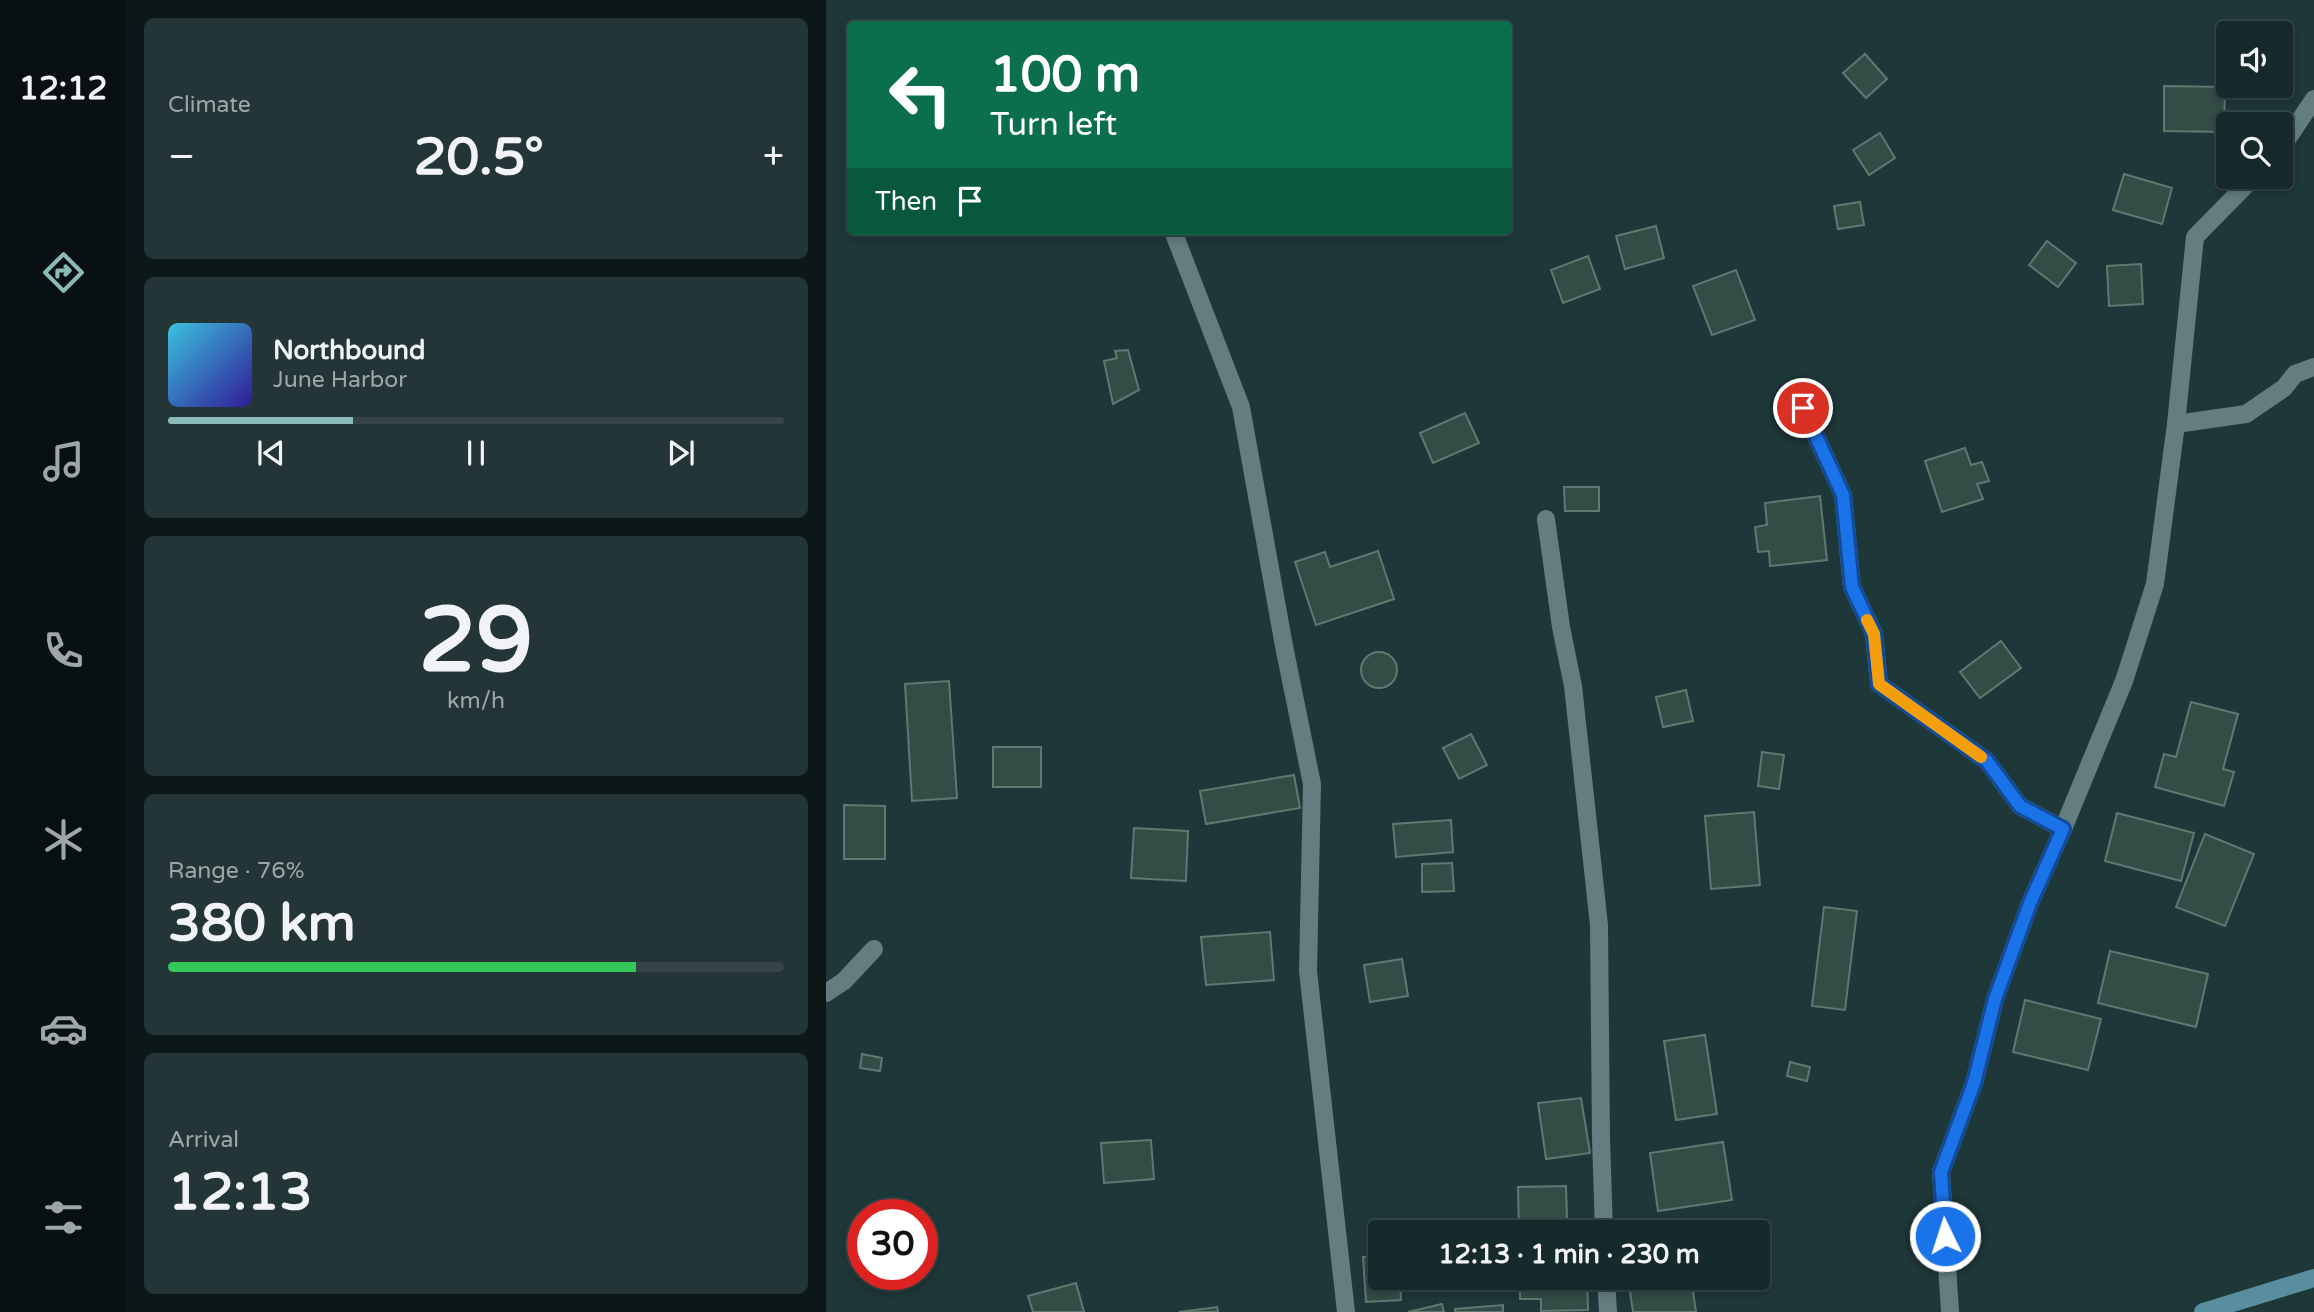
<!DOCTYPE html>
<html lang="en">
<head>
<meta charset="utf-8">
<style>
	body { margin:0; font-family:"Varela Round",sans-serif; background:#233537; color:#f1f3f6; height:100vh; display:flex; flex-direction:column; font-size:26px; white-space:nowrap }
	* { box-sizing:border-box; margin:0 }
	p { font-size:23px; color:#9ea6a9 }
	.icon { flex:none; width:38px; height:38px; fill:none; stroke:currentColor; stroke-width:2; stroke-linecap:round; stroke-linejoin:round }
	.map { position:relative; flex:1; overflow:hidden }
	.details { display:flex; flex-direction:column; gap:18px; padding:18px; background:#0c1718; width:700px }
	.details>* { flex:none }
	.banner { position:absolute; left:21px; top:21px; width:665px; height:214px; border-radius:7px; box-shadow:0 4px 10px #0003,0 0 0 2px #354547; background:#0b6e4f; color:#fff; overflow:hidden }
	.buttons { position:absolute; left:1390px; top:21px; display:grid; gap:14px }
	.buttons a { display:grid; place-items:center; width:77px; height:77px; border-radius:7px; background:#16292b; box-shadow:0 4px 10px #0003,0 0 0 2px #354547; font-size:35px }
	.speed { position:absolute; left:21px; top:1199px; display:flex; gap:14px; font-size:35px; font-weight:700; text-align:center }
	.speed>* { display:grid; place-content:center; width:91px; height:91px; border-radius:50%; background:#16292b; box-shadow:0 4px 10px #0003,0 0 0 2px #354547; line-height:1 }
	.speed .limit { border:10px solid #d22; background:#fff; color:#111 }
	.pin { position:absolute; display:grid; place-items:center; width:60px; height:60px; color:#fff; margin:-30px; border:4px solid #fff; border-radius:50%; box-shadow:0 2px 7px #0007 }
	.me { position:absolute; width:77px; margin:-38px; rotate:356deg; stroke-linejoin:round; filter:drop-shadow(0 0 5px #0008) }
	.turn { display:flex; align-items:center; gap:24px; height:147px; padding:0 28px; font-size:32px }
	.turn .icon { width:91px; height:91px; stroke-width:2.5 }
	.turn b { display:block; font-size:49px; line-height:60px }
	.then { display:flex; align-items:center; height:66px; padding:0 28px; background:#0003; gap:14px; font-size:26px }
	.big { font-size:52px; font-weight:700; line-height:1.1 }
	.details .tile { flex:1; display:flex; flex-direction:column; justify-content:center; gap:10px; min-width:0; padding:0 24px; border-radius:10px; background:#233537 }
	.details .dial { align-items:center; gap:0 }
	.dial b { font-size:91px; line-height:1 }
	.song { display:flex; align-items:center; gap:21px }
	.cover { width:84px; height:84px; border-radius:10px; background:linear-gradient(135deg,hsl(190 70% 55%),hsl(250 70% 35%)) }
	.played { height:7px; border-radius:4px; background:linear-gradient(90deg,#8bbbb9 30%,#354547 30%) }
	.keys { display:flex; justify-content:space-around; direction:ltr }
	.heat { display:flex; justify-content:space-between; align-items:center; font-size:38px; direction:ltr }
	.charge { height:10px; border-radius:5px; background:linear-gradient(90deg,#34c759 76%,#354547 0) }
	.trip { position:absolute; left:542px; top:1220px; width:402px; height:70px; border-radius:7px; background:#16292b; box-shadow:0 4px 10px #0003,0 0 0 2px #354547; font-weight:700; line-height:70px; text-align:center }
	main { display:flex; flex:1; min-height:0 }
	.tab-bar { display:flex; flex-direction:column; width:126px; justify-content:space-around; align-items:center; background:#091011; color:#9ea6a9 }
	.tab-bar .icon { width:49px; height:49px }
	.tab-bar .selected { color:#8bbbb9 }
	.tab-bar b { font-size:32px; color:#f1f3f6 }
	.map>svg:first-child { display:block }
	.building { fill:#344c46; stroke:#5f7872; stroke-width:2 }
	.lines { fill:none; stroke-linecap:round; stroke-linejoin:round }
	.street { stroke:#637d80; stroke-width:18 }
	.secondary { stroke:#598e9e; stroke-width:18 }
	.route-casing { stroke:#114b97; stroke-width:18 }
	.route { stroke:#1a73e8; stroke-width:12 }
	.slow { stroke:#f59e0b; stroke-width:12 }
</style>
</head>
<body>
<main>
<nav class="tab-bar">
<b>12:12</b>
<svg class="icon selected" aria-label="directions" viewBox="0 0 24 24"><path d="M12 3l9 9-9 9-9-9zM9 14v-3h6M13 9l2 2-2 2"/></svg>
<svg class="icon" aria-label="music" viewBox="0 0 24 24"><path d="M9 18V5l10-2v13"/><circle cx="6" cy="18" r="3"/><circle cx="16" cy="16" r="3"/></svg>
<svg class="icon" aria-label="phone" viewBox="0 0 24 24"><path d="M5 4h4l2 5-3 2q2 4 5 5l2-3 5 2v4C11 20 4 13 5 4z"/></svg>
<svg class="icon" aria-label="climate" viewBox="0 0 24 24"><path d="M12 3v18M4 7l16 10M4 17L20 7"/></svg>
<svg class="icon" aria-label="car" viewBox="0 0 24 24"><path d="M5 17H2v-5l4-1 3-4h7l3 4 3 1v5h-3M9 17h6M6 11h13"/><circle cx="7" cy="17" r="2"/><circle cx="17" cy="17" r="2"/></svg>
<svg class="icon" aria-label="filters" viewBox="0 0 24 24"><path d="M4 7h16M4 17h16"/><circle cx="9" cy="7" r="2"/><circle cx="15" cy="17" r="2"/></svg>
</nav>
<section class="details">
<div class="tile"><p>Climate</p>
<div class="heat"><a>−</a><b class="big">20.5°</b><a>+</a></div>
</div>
<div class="tile">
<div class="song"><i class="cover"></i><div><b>Northbound</b><p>June Harbor</p></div></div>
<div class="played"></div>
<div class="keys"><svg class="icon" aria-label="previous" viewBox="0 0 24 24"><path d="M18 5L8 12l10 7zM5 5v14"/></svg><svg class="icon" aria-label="pause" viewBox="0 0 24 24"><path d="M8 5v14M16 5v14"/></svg><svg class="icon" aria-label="next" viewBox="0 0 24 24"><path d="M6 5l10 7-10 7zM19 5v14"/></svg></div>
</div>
<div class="tile dial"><b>29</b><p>km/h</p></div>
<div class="tile"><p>Range · 76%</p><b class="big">380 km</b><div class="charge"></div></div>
<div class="tile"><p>Arrival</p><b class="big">12:13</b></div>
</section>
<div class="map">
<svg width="1488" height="1312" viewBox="0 0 1488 1312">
	<rect width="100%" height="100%" fill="#1e3739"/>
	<g class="building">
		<path d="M1039,54L1061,79L1040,98L1017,73Z"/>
		<path d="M1338,86L1399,87L1398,132L1338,131Z"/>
		<path d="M1054,133L1069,158L1043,175L1027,150Z"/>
		<path d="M1298,174L1346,188L1336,224L1287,210Z"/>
		<path d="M1034,202L1038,225L1012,229L1008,206Z"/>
		<path d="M830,226L838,258L799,269L790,236Z"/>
		<path d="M1221,241L1250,263L1232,287L1203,265Z"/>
		<path d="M762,256L774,289L737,303L725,270Z"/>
		<path d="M1315,264L1317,304L1283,306L1281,266Z"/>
		<path d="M910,270L929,320L886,335L867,286Z"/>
		<path d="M302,350L313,390L287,404L278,361L291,358L289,351Z"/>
		<path d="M639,413L653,443L607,463L594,433Z"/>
		<path d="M1139,448L1145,465L1156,462L1163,481L1151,484L1157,499L1116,512L1099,461Z"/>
		<path d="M738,487H773V511H739Z"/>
		<path d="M994,496L1001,560L944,566L943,551L932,552L929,527L941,525L939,503Z"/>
		<path d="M552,551L568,599L490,625L469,562L499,552L504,567Z"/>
		<path d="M1175,641L1195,668L1154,698L1134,672Z"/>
		<circle cx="553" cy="670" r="18"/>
		<path d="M123,681L131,798L86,801L79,684Z"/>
		<path d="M860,690L867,721L837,727L830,697Z"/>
		<path d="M1365,702L1412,714L1397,769L1408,772L1398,806L1329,787L1338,754L1350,757Z"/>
		<path d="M645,734L661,765L633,779L617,748Z"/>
		<rect x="167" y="747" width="48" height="40"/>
		<path d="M936,752L958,755L953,789L932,786Z"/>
		<path d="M468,775L474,808L380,824L374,791Z"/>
		<path d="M18,805L59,806V859H18Z"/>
		<path d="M928,812L934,885L885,889L879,816Z"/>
		<path d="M1291,813L1368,833L1355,881L1279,861Z"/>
		<path d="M625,820L627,852L570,857L567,824Z"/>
		<path d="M308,828L362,831L360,881L305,878Z"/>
		<path d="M1379,834L1428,854L1399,926L1350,907Z"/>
		<path d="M626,863L628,891L596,892V864Z"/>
		<path d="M998,907L1031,911L1019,1010L986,1006Z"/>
		<path d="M444,932L448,980L380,985L375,937Z"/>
		<path d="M1284,951L1382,974L1370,1027L1272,1003Z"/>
		<path d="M576,959L582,996L544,1002L538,965Z"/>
		<path d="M1199,1000L1275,1019L1262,1070L1187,1052Z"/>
		<path d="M879,1035L891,1114L850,1120L838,1041Z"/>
		<path d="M36,1054L56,1058L54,1071L34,1068Z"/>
		<path d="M964,1062L984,1067L981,1081L961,1076Z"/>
		<path d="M755,1098L764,1153L720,1159L712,1103Z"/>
		<path d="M325,1140L328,1179L278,1183L275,1143Z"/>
		<path d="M897,1142L906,1200L832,1211L824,1153Z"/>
		<path d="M740,1186L741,1219L732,1220L733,1232H693L692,1187Z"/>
		<path d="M555,1256V1278H574L575,1300L540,1302L537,1257Z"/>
		<path d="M694,1278H761L762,1310L715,1311V1299H694Z"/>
		<path d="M802,1278H865L870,1312H807Z"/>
		<path d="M250,1283L258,1312H207L202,1296Z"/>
		<path d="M616,1304L618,1312H582Z"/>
		<path d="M677,1305V1312H629V1309Z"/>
		<path d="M391,1307L392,1312H353Z"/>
	</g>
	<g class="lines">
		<g class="street">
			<path d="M1454,150L1488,99"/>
			<path d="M347,231L415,407L458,646L486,784L482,971L520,1312"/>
			<path d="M977,408L1017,495L1026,587L1048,634L1053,684L1161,761L1194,806L1237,829"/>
			<path d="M1350,424L1420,414L1458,388L1469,374L1488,367"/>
			<path d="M720,519L735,627L747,686L773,925L775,1138L778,1232"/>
			<path d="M0,993L18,981L48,949"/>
			<path d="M780,1278L782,1312"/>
			<path d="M1124,1312L1115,1172L1148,1083L1169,999L1204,903L1237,829L1298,681L1329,584L1350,424L1369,237L1428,177"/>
		</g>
		<path class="secondary" d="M1377,1312L1488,1278"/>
	</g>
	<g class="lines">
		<defs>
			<path id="route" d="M977,408L1017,495L1026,587L1048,634L1053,684L1161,761L1194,806L1237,829L1204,903L1169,999L1148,1083L1115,1172L1119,1236"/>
		</defs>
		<use href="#route" class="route-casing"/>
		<use href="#route" class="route"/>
		<path class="slow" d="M1041,620L1048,634L1053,684L1155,757"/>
	</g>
</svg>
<div class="buttons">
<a><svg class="icon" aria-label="sound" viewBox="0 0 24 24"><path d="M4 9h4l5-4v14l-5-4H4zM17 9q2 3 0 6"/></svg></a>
<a><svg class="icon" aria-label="search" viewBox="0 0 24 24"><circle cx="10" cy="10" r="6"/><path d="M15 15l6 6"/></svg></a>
</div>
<div class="speed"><div class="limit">30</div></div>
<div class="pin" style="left:977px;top:408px;background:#d93025"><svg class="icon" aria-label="arrive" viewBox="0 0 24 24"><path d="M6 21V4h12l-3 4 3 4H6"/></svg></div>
<svg class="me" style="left:1119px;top:1236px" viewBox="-20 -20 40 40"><circle r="17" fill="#1a73e8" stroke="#fff" stroke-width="3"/><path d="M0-11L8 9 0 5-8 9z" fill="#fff"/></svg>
<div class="trip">12:13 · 1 min · 230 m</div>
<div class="banner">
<div class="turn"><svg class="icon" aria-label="left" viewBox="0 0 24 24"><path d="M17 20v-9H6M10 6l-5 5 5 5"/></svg><div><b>100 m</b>Turn left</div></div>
<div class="then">Then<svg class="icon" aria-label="arrive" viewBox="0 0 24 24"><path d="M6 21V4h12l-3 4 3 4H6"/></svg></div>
</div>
</div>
</main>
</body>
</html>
